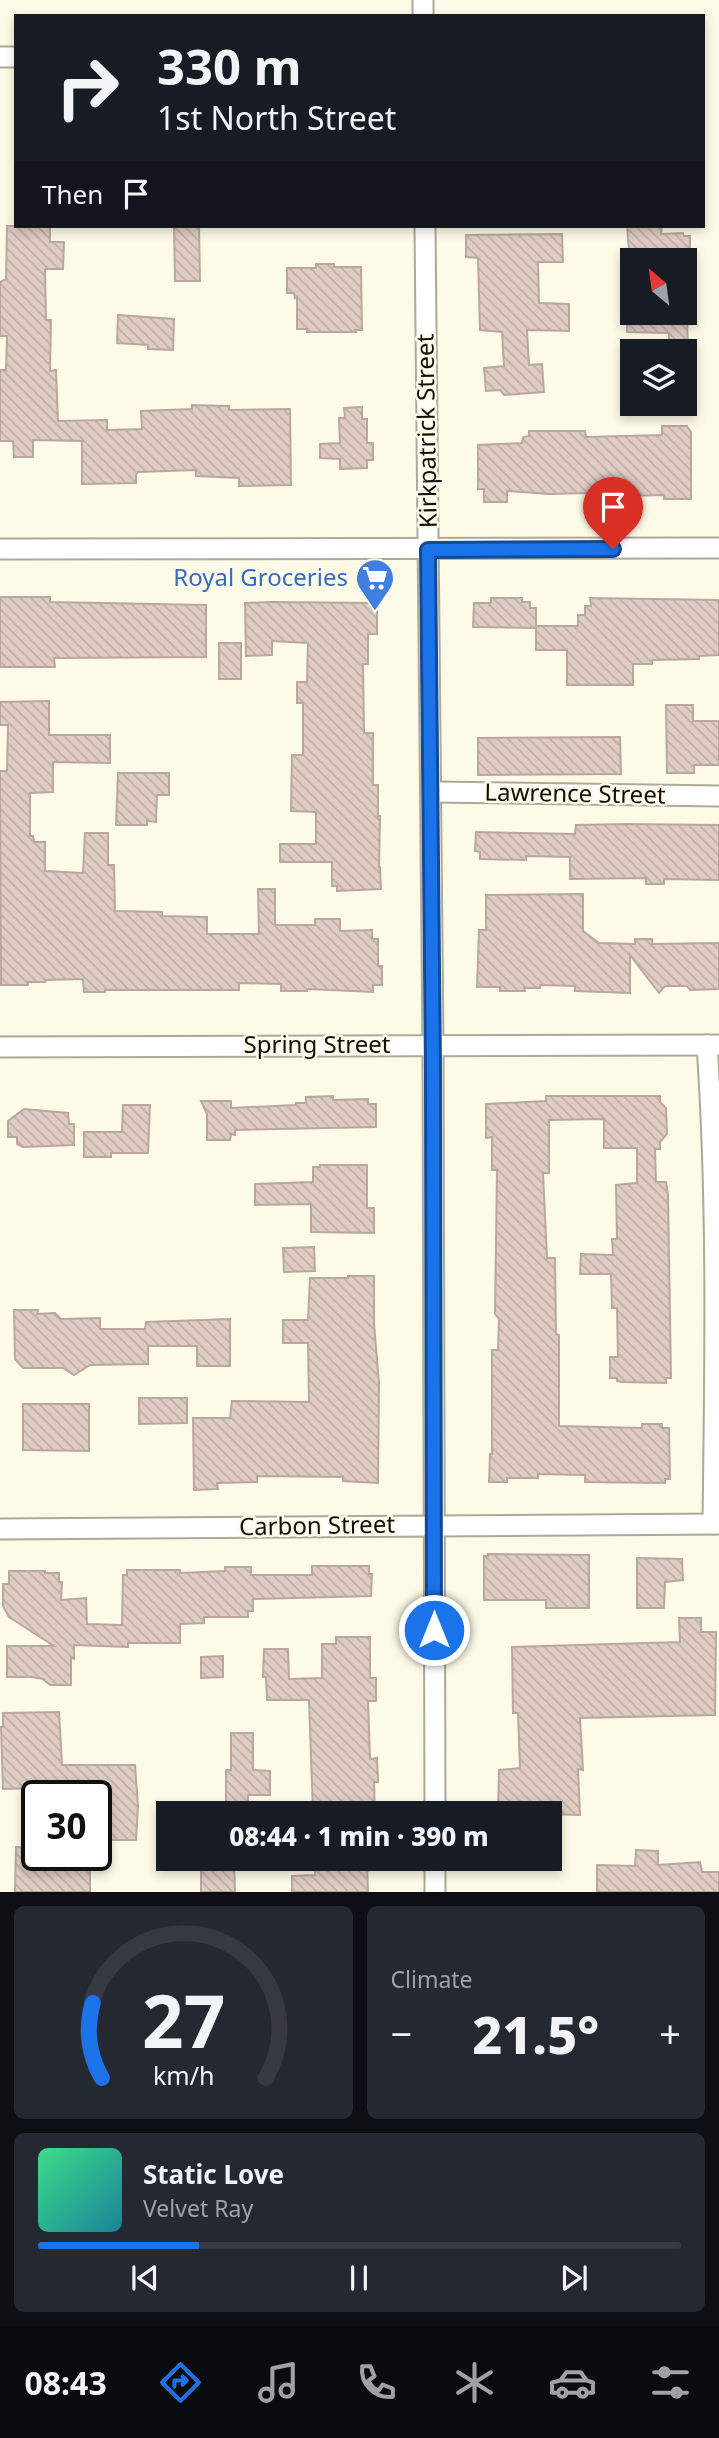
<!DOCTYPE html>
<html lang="en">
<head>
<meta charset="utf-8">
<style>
	body { margin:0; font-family:"Noto Sans",sans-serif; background:#242831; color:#f1f3f6; height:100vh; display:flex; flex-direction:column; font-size:26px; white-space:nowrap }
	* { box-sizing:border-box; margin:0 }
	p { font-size:23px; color:#9ea1a6 }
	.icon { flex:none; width:38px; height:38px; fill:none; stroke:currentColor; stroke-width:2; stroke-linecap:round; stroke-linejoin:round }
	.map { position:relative; height:1892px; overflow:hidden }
	.drawer { display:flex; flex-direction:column; gap:14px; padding:14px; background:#0d0f14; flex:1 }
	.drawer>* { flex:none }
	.guide { position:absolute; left:14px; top:14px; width:691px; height:214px; border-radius:0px; box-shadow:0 4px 10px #0003; background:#171b24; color:#f1f3f6; overflow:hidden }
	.needle { width:46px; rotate:331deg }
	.tools { position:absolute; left:620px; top:248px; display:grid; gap:14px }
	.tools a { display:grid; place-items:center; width:77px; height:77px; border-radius:0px; background:#171b24; box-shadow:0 4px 10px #0003; font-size:35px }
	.speed { position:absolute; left:21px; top:1780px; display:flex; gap:14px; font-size:35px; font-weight:700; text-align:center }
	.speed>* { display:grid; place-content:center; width:91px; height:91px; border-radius:50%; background:#171b24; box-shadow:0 4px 10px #0003; line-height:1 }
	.speed .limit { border:4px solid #111; border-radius:10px; background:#fff; color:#111 }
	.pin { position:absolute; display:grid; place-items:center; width:60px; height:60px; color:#fff; margin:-72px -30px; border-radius:50% 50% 50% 0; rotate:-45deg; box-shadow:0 0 7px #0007 }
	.pin .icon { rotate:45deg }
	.me { position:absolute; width:77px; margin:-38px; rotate:0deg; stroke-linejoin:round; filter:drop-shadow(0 0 5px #0008) }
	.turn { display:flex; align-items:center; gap:24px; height:147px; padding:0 28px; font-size:32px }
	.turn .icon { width:91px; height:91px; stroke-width:2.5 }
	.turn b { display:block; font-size:49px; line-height:60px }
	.then { display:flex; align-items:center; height:66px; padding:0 28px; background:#0003; gap:14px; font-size:26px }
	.big { font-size:52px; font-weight:800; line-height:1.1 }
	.drawer .widget { flex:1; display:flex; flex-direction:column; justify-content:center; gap:10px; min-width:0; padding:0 24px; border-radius:10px; background:#242831 }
	.drawer .dial { align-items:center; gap:0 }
	.dial svg { height:182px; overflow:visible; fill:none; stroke:#363941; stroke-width:7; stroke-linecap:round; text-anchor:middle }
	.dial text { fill:#f1f3f6; stroke:none }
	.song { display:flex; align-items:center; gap:21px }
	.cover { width:84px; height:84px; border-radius:10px; background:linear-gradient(135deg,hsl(150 70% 55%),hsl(190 70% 35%)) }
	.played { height:7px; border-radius:4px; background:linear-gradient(90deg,#1a73e8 25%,#363941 25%) }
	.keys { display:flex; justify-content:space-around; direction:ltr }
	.heat { display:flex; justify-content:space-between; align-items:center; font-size:38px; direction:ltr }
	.drawer .tiles { flex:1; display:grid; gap:14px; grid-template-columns:1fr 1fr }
	.widget:last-child { grid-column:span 2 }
	.trip { position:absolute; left:156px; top:1801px; width:406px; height:70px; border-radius:0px; background:#171b24; box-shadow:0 4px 10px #0003; font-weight:800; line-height:70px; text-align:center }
	.tab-bar { display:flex; height:112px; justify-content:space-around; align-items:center; background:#090b0e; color:#9ea1a6 }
	.tab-bar .icon { width:49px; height:49px }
	.tab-bar .current { color:#1a73e8 }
	.tab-bar b { font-size:32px; color:#f1f3f6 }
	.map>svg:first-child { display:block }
	.building { fill:url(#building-back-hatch); stroke:#baa89f; stroke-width:2 }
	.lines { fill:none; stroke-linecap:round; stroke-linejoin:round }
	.street-casing { stroke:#aca998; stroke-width:23 }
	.street { stroke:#fff; stroke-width:19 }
	.route-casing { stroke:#114b97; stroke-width:18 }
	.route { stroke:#1a73e8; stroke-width:12 }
	.labels { text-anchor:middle; stroke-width:5; stroke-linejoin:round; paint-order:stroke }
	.street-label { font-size:24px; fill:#100f09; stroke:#fdfae8 }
	.shop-label { font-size:24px; fill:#366cbe; stroke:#fdfae8; text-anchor:end }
</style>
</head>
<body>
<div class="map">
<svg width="719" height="1892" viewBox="0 0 719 1892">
	<defs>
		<pattern id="building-back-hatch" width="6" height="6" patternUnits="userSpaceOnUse" patternTransform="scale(1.75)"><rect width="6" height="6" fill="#dfcdc4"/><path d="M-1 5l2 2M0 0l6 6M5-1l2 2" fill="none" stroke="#beafa7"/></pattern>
	</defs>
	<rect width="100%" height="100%" fill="#fdfae8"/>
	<g class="building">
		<path d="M7,226H50V242H64L63,269H45L46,320H51L50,371L56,370L58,421L107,420V430L142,429L141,411L192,409V405L229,406V410L290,409L291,485L239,486V478L196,476V470L138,472L136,475V483L82,484V441L33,440V457H14L13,441H0V370H6L7,336H0V282L6,279Z"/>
		<path d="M174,226H199L200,281H175Z"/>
		<path d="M627,226H662L661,234L683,233L684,236H690V254H683L684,256L655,257V261H630Z"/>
		<path d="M562,234L563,262H538L539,303L569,304V331L527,330L529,365L542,364L544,392L504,395L500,390L486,391L484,368L504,366L502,332L480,330L478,258L466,257V235Z"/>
		<path d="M316,264H334V267H361L362,330H355L356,332H307V329H297V297L295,298L294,293H287V268H316Z"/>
		<path d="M627,313H687L688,352H669V333L627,332Z"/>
		<path d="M118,315L174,319L173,350L148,349V345L117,343Z"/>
		<path d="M362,407V419H367V443H373V460H367V468L340,469V459L320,458V444L340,443L339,418H345L344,408Z"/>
		<path d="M662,426H687L691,432V499H664V495L591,497V493L549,494L507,491V502H484V489H478V445L522,443L523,437L529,436V431H585L586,437L662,435Z"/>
		<path d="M0,597H50V602L206,605V657L54,658L55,667H0Z"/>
		<path d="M491,598H522V602H530V608H536V626H578V615H585V606H591L590,598L719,600V655L699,656V659L652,660V664H633V685H567V650H536V628L473,627L474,603H491Z"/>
		<path d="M271,602L377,603V634H368V664H363L364,733H373V785H378V816H380L379,867H380L381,889L337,891V886H332V862H280V844H316V812L291,811L292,755H303V703H297V682H307L308,643L272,641V655L246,656L245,603Z"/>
		<rect x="219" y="643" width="22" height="36"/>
		<path d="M49,701V735H110V763L53,762V792L30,793V836H33L34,842H45V871L83,873L85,833H108V865H114L115,911L162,912V916L207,917V934H259L258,889H275V925H315V919H340V931L372,930V939H378V966H382V985H373V992L307,989V991H281V984L239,983V990H105V992H84L83,979L45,980V982H28V985H1L0,771H7L8,725H0V702Z"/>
		<path d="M666,705H693V721H719V765H694V773H667Z"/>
		<path d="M620,737L621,774L478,775V738Z"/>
		<path d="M118,773H169V795H157L156,822L147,821V825H116Z"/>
		<path d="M628,824L719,825V880L664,879V884H646V878L570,879V857L526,856V860L480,859V852L475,851L476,832L575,834L576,825Z"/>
		<path d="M583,894V931L599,943L635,944V939H652V944L719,943V989L690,990L687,986H665L659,993L630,955V993L575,991V986L540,985V988H524L525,991H500V987H477L479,930H486V895Z"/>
		<path d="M333,1096V1100L368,1099V1104H376V1127L235,1130V1135L231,1134L230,1140H207V1114L201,1101H231V1108L296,1105V1103H306V1097Z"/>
		<path d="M546,1096H660V1102L666,1108L667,1134L660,1142V1149H655L656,1182H666L668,1195L671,1378H666V1383L622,1382L617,1381V1378H610V1357H618L617,1308H612L611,1274H580L581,1254L613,1255L612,1239H617L616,1185L637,1183V1148H604V1119L549,1120V1173H543L547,1258H555L556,1334L559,1335V1426L642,1428V1424H662V1428H669L670,1479H665V1483L585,1482V1475L538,1474V1478H507V1482H489L490,1454H492V1350H498L499,1319L495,1314L497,1170H492V1137L486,1138V1104L546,1101Z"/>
		<path d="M123,1105H150L148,1153H111V1157H84V1132H122Z"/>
		<path d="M24,1109L68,1113L69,1124H74V1145L23,1147L17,1144V1137H8V1121Z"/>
		<path d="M320,1165H367V1208H374V1233L311,1232V1204L255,1205V1184L313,1182V1167H320Z"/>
		<path d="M314,1247L315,1271L284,1272L283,1248Z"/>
		<path d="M348,1276H374V1324L379,1383L378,1483L343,1481V1477L257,1476V1482L217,1483L218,1489L194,1490L193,1418H230L232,1401L309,1402L308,1343H283V1320H308L310,1278H348Z"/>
		<path d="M14,1310H38L37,1314L55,1313L61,1319L100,1318V1329H145L146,1322L230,1319V1366H197V1346H148V1364L90,1365L74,1375L63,1368H23L15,1359Z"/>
		<path d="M139,1398H187V1423L139,1424Z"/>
		<path d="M23,1404H89V1451L23,1450Z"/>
		<path d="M488,1554L589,1555V1608H546V1600H484V1556H488Z"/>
		<path d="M637,1558L682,1559L683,1580L665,1582L664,1608H637Z"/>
		<path d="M312,1566H369V1574H372L371,1596L253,1599V1611H248V1617H204V1623L180,1624V1643H128V1647L74,1645V1659L71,1657V1685H50L43,1679L32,1677H7V1646H54L9,1617L3,1606V1584H9V1571H45V1573H59V1582H62L61,1600L86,1598L87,1624L122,1625L123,1575H127V1570H180V1573L225,1571V1567H251V1575H312Z"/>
		<path d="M679,1618H701V1632H716L715,1715L580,1718L583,1770L578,1769L580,1815L498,1813L499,1770L520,1768L518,1713H513L512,1647L680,1642Z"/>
		<path d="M336,1637H370V1678H376V1701H368L370,1759L377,1758L378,1782H374L375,1813H313L309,1700H267L266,1677H263L264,1649H288L289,1679L322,1678V1644H336Z"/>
		<path d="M223,1656V1677L201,1678V1657Z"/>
		<path d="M59,1712L62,1765H135L138,1806L136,1840H96V1796H77V1787L3,1789L1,1727H3V1713Z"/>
		<path d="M231,1733H253V1770L270,1771V1795H248V1813H226V1770H231Z"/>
		<path d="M16,1847L37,1848V1855H90V1892H15Z"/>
		<path d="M636,1850L658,1851V1865L700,1862L702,1872H719V1892H597V1865L635,1866Z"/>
		<path d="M201,1858H234L235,1892H201Z"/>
		<path d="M315,1858H367L368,1892H292V1876L315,1875Z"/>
	</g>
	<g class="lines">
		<defs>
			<g id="street">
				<path d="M423,16V0"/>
				<path d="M0,57H16"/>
				<path d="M425,226L433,1044L435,1813"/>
				<path d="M0,549L719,548"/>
				<path d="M431,792L719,796"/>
				<path d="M707,1045C718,1205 715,1364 713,1524"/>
				<path d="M0,1047L719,1045"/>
				<path d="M0,1529L719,1524"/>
				<path d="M435,1858V1892"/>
			</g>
		</defs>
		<use href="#street" class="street-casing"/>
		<use href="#street" class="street"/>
	</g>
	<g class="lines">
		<defs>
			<path id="route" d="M434,1630L433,1071L428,550L613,549"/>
		</defs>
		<use href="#route" class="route-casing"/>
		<use href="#route" class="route"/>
	</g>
	<defs>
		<symbol id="supermarket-pin" viewBox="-11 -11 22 30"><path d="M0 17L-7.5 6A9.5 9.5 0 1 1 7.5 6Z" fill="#3f7fe0" stroke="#fdfae8"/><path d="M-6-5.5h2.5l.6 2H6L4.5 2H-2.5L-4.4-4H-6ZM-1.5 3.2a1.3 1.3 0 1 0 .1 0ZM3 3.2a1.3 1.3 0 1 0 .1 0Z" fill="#fff"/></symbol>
	</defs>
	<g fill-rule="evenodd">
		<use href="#supermarket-pin" x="353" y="556" width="44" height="60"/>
	</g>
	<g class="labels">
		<g class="street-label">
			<text transform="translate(427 431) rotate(-91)" y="8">Kirkpatrick Street</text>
			<text transform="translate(575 794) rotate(1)" y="8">Lawrence Street</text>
			<text x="317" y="1053">Spring Street</text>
			<text transform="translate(317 1526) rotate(-1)" y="8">Carbon Street</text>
		</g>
		<g class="shop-label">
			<text x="348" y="586">Royal Groceries</text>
		</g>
	</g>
</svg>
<div class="tools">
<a><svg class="needle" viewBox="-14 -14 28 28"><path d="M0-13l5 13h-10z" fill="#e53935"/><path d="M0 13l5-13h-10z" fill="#9ea1a6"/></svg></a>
<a><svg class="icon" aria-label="layers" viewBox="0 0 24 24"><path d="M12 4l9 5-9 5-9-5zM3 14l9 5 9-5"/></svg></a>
</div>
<div class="speed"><div class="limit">30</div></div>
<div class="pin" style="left:613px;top:549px;background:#d93025"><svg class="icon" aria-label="arrive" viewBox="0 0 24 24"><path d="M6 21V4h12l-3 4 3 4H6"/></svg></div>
<svg class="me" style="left:434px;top:1630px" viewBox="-20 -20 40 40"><circle r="17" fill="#1a73e8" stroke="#fff" stroke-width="3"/><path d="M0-11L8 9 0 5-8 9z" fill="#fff"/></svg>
<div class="trip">08:44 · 1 min · 390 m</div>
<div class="guide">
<div class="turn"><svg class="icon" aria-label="right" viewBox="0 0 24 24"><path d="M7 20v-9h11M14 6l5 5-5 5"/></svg><div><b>330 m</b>1st North Street</div></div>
<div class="then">Then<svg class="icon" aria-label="arrive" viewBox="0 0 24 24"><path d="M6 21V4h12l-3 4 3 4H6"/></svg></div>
</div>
</div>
<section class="drawer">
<div class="tiles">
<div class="widget dial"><svg viewBox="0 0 100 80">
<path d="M14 69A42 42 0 1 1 86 69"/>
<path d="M14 69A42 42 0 0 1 10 36" stroke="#1a73e8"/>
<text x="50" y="56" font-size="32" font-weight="700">27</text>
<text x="50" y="72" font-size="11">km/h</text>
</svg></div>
<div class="widget"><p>Climate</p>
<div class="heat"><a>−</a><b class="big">21.5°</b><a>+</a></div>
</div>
<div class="widget">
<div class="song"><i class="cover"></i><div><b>Static Love</b><p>Velvet Ray</p></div></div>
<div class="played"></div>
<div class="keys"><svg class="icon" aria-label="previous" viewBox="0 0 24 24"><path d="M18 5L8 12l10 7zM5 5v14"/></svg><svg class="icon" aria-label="pause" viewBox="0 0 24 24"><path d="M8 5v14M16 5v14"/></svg><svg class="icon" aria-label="next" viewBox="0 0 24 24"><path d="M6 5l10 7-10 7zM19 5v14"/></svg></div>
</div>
</div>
</section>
<nav class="tab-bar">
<b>08:43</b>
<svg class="icon current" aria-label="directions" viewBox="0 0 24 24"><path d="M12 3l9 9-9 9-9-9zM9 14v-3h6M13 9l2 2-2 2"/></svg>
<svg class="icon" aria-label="music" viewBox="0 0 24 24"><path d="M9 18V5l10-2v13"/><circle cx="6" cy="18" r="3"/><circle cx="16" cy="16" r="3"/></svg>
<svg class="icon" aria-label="phone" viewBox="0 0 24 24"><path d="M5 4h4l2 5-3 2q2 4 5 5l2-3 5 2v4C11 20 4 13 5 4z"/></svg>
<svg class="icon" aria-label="climate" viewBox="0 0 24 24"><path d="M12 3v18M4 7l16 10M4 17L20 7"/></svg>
<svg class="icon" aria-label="car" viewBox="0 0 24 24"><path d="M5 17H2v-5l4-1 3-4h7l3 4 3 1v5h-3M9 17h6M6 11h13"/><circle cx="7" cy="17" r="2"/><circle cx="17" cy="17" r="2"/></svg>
<svg class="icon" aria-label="filters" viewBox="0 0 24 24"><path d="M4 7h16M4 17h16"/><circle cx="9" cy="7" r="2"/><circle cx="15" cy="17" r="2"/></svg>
</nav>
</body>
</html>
